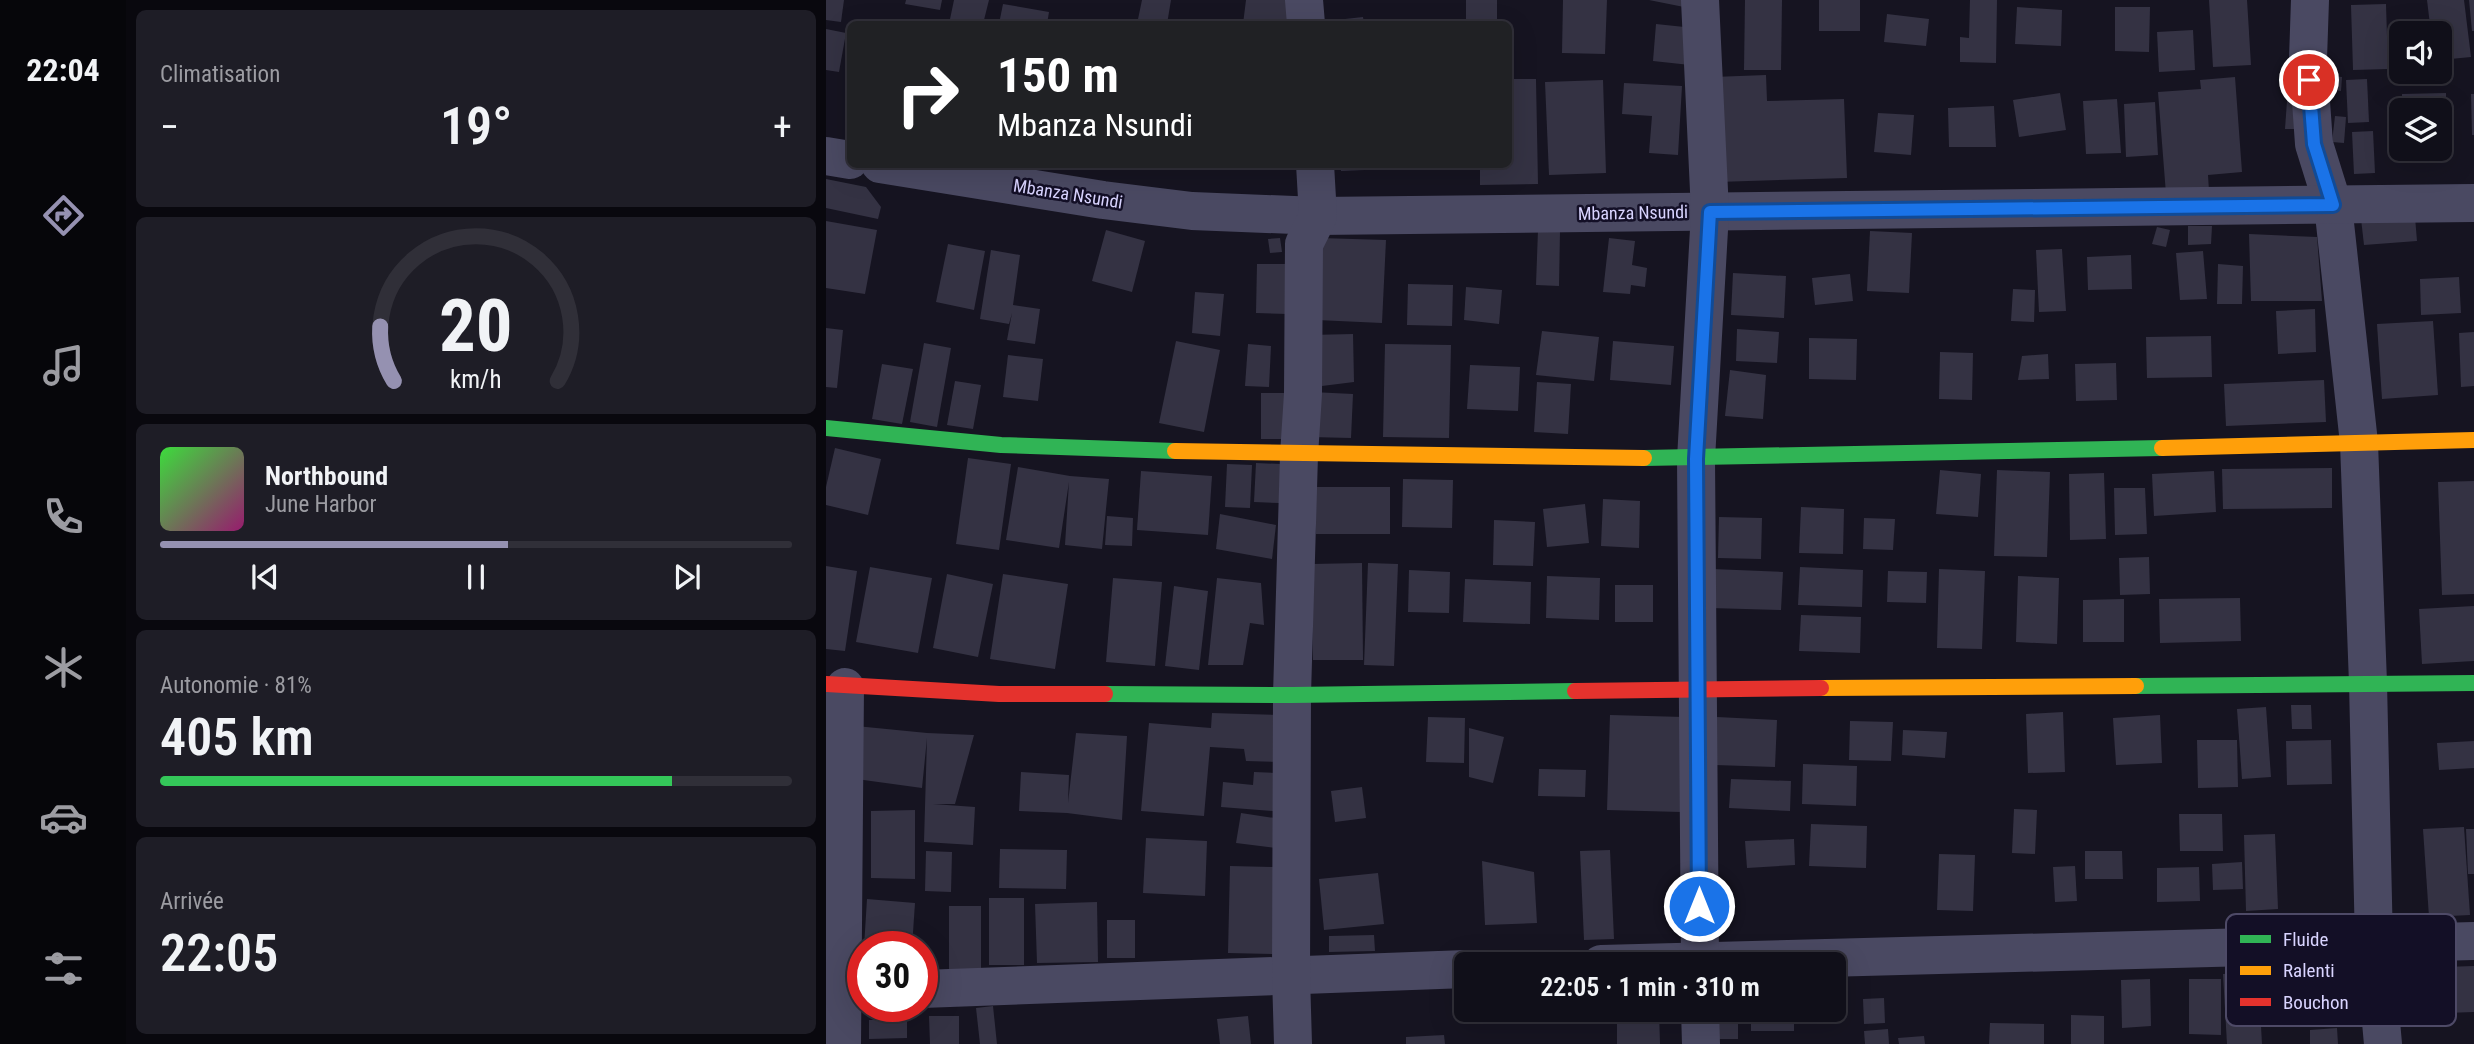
<!DOCTYPE html>
<html lang="fr">
<head>
<meta charset="utf-8">
<style>
	body { margin:0; font-family:"Roboto Condensed",sans-serif; background:#1e1d26; color:#f1f3f6; height:100vh; display:flex; flex-direction:column; font-size:26px; white-space:nowrap }
	* { box-sizing:border-box; margin:0 }
	p { font-size:23px; color:#9c9ca2 }
	.icon { flex:none; width:38px; height:38px; fill:none; stroke:currentColor; stroke-width:2; stroke-linecap:round; stroke-linejoin:round }
	.map { position:relative; flex:1; overflow:hidden }
	.side { display:flex; flex-direction:column; gap:10px; padding:10px; background:#09080e; width:700px }
	.side>* { flex:none }
	.top-card { position:absolute; left:21px; top:21px; width:665px; height:147px; border-radius:10px; box-shadow:0 7px 28px #0002,0 0 0 2px #302f38; background:#202124; color:#fff; overflow:hidden }
	.buttons { position:absolute; left:1563px; top:21px; display:grid; gap:14px }
	.buttons a { display:grid; place-items:center; width:63px; height:63px; border-radius:10px; background:#100f19; box-shadow:0 7px 28px #0002,0 0 0 2px #302f38; font-size:35px }
	.speed { position:absolute; left:21px; top:931px; display:flex; gap:14px; font-size:35px; font-weight:700; text-align:center }
	.speed>* { display:grid; place-content:center; width:91px; height:91px; border-radius:50%; background:#100f19; box-shadow:0 7px 28px #0002,0 0 0 2px #302f38; line-height:1 }
	.speed .limit { border:10px solid #d22; background:#fff; color:#111 }
	.pin { position:absolute; display:grid; place-items:center; width:60px; height:60px; color:#fff; margin:-30px; border:4px solid #fff; border-radius:50%; box-shadow:0 2px 7px #0007 }
	.me { position:absolute; width:77px; margin:-38px; rotate:0deg; stroke-linejoin:round; filter:drop-shadow(0 0 5px #0008) }
	.turn { display:flex; align-items:center; gap:24px; height:147px; padding:0 35px; font-size:32px }
	.turn .icon { width:91px; height:91px; stroke-width:2.5 }
	.turn b { display:block; font-size:49px; line-height:60px }
	.big { font-size:52px; font-weight:600; line-height:1.1 }
	.side .card { flex:1; display:flex; flex-direction:column; justify-content:center; gap:10px; min-width:0; padding:0 24px; border-radius:10px; background:#1e1d26 }
	.side .dial { align-items:center; gap:0 }
	.dial svg { height:182px; overflow:visible; fill:none; stroke:#302f38; stroke-width:7; stroke-linecap:round; text-anchor:middle }
	.dial text { fill:#f1f3f6; stroke:none }
	.song { display:flex; align-items:center; gap:21px }
	.cover { width:84px; height:84px; border-radius:10px; background:linear-gradient(135deg,hsl(120 70% 55%),hsl(320 70% 35%)) }
	.played { height:7px; border-radius:4px; background:linear-gradient(90deg,#9591b1 55%,#302f38 55%) }
	.keys { display:flex; justify-content:space-around; direction:ltr }
	.heat { display:flex; justify-content:space-between; align-items:center; font-size:38px; direction:ltr }
	.charge { height:10px; border-radius:5px; background:linear-gradient(90deg,#34c759 81%,#302f38 0) }
	.trip { position:absolute; left:628px; top:952px; width:392px; height:70px; border-radius:10px; background:#100f19; box-shadow:0 7px 28px #0002,0 0 0 2px #302f38; font-weight:600; line-height:70px; text-align:center }
	main { display:flex; flex:1; min-height:0 }
	.tabs { display:flex; flex-direction:column; width:126px; justify-content:space-around; align-items:center; background:#06060a; color:#9c9ca2 }
	.tabs .icon { width:49px; height:49px }
	.tabs .current { color:#9591b1 }
	.tabs b { font-size:32px; color:#f1f3f6 }
	.map>svg:first-child { display:block }
	.building { fill:#343243 }
	.lines { fill:none; stroke-linecap:round; stroke-linejoin:round }
	.street { stroke:#4a4962; stroke-width:38 }
	.fast { stroke:#30b455; stroke-width:16 }
	.slow { stroke:#ff9f0a; stroke-width:16 }
	.jam { stroke:#e5322d; stroke-width:16 }
	.route-casing { stroke:#114b97; stroke-width:18 }
	.route { stroke:#1a73e8; stroke-width:12 }
	.labels { text-anchor:middle; stroke-width:5; stroke-linejoin:round; paint-order:stroke }
	.street-label { font-size:18px; fill:#d9d4ff; stroke:#130f26 }
	.key { fill:#130f26; stroke:#4e4a67; stroke-width:2 }
	.key-label { font-size:19px; fill:#d9d4ff }
</style>
</head>
<body>
<main>
<nav class="tabs">
<b>22:04</b>
<svg class="icon current" aria-label="directions" viewBox="0 0 24 24"><path d="M12 3l9 9-9 9-9-9zM9 14v-3h6M13 9l2 2-2 2"/></svg>
<svg class="icon" aria-label="music" viewBox="0 0 24 24"><path d="M9 18V5l10-2v13"/><circle cx="6" cy="18" r="3"/><circle cx="16" cy="16" r="3"/></svg>
<svg class="icon" aria-label="phone" viewBox="0 0 24 24"><path d="M5 4h4l2 5-3 2q2 4 5 5l2-3 5 2v4C11 20 4 13 5 4z"/></svg>
<svg class="icon" aria-label="climate" viewBox="0 0 24 24"><path d="M12 3v18M4 7l16 10M4 17L20 7"/></svg>
<svg class="icon" aria-label="car" viewBox="0 0 24 24"><path d="M5 17H2v-5l4-1 3-4h7l3 4 3 1v5h-3M9 17h6M6 11h13"/><circle cx="7" cy="17" r="2"/><circle cx="17" cy="17" r="2"/></svg>
<svg class="icon" aria-label="filters" viewBox="0 0 24 24"><path d="M4 7h16M4 17h16"/><circle cx="9" cy="7" r="2"/><circle cx="15" cy="17" r="2"/></svg>
</nav>
<section class="side">
<div class="card"><p>Climatisation</p>
<div class="heat"><a>−</a><b class="big">19°</b><a>+</a></div>
</div>
<div class="card dial"><svg viewBox="0 0 100 80">
<path d="M14 69A42 42 0 1 1 86 69"/>
<path d="M14 69A42 42 0 0 1 8 45" stroke="#9591b1"/>
<text x="50" y="56" font-size="32" font-weight="700">20</text>
<text x="50" y="72" font-size="11">km/h</text>
</svg></div>
<div class="card">
<div class="song"><i class="cover"></i><div><b>Northbound</b><p>June Harbor</p></div></div>
<div class="played"></div>
<div class="keys"><svg class="icon" aria-label="previous" viewBox="0 0 24 24"><path d="M18 5L8 12l10 7zM5 5v14"/></svg><svg class="icon" aria-label="pause" viewBox="0 0 24 24"><path d="M8 5v14M16 5v14"/></svg><svg class="icon" aria-label="next" viewBox="0 0 24 24"><path d="M6 5l10 7-10 7zM19 5v14"/></svg></div>
</div>
<div class="card"><p>Autonomie · 81%</p><b class="big">405 km</b><div class="charge"></div></div>
<div class="card"><p>Arrivée</p><b class="big">22:05</b></div>
</section>
<div class="map">
<svg width="1648" height="1044" viewBox="0 0 1648 1044">
	<rect width="100%" height="100%" fill="#161421"/>
	<g class="building">
		<path d="M0,0H18L15,22L0,20Z"/>
		<path d="M80,0H116L114,10L79,4Z"/>
		<path d="M128,0H163L157,24H123Z"/>
		<path d="M316,0H345L341,24H311Z"/>
		<path d="M420,0H464L460,24H417Z"/>
		<rect x="640" y="0" width="31" height="24"/>
		<path d="M737,0H781L779,54L736,53Z"/>
		<path d="M823,0H865L863,8Z"/>
		<path d="M919,0H956L955,70H918Z"/>
		<rect x="993" y="0" width="41" height="31"/>
		<path d="M1144,0H1171L1170,63L1134,62V37L1143,38Z"/>
		<path d="M1383,0H1421L1425,65L1387,67Z"/>
		<path d="M1601,0H1638L1645,57L1614,60V33H1605Z"/>
		<path d="M1643,0H1648V31H1646Z"/>
		<path d="M177,4L223,12L221,24H173Z"/>
		<path d="M1560,4L1562,69L1527,70L1525,5Z"/>
		<path d="M1191,7L1236,10L1235,46L1189,44Z"/>
		<path d="M1289,7H1324L1323,52L1289,51Z"/>
		<path d="M1061,14L1103,19L1100,46L1058,42Z"/>
		<path d="M537,17L538,24H501V21Z"/>
		<path d="M830,24L868,28L864,65L827,61Z"/>
		<path d="M0,29L20,33L13,72L0,70Z"/>
		<path d="M1367,30L1369,70L1333,72L1331,32Z"/>
		<path d="M1488,74L1516,77L1515,91L1487,88Z"/>
		<path d="M940,75L941,101L1018,99L1021,178L891,182L887,77Z"/>
		<path d="M1409,77L1416,172L1382,175L1383,191L1340,194L1332,92L1375,89L1374,80Z"/>
		<path d="M682,79H710L712,184L654,185V167L682,164Z"/>
		<path d="M1541,79L1543,122L1522,123L1520,80Z"/>
		<path d="M777,80L780,173L723,175L719,82Z"/>
		<path d="M798,83L856,86L852,155L823,153L826,116L796,114Z"/>
		<path d="M1234,93L1240,130L1193,137L1187,100Z"/>
		<path d="M1620,93L1621,160L1577,161V149H1614V110H1576V94Z"/>
		<path d="M1645,94H1648V135H1646Z"/>
		<path d="M1291,99L1295,153L1260,154L1257,101Z"/>
		<path d="M1461,101L1474,102L1473,129H1459Z"/>
		<path d="M1329,102L1332,155L1300,157L1298,104Z"/>
		<path d="M1168,106L1170,147H1123L1122,108Z"/>
		<path d="M1052,113L1088,115L1085,155L1048,152Z"/>
		<path d="M1509,116L1520,117L1518,143L1506,142Z"/>
		<path d="M1547,131L1549,173L1528,174L1526,132Z"/>
		<path d="M515,164H562V169L515,171Z"/>
		<path d="M0,179L40,187L55,207L52,219L0,208Z"/>
		<path d="M1588,205L1591,241L1538,245L1534,210Z"/>
		<path d="M0,221L51,230L39,294L0,288Z"/>
		<path d="M1362,226H1386L1385,244L1362,245Z"/>
		<path d="M1331,227L1344,230L1340,247L1326,244Z"/>
		<path d="M280,230L319,241L306,292L266,281Z"/>
		<path d="M712,230L734,231L733,286L710,285Z"/>
		<path d="M1044,231L1086,233L1083,293L1041,291Z"/>
		<path d="M1423,234L1491,237L1496,301H1425Z"/>
		<path d="M454,238L456,252L444,253L442,239Z"/>
		<path d="M494,238L560,240L556,323L491,320Z"/>
		<path d="M783,238L809,241L806,265L821,268L819,287L805,285L804,294L777,292Z"/>
		<path d="M122,244L159,251L148,310L110,302Z"/>
		<path d="M1236,249L1240,311L1213,312L1210,250Z"/>
		<path d="M165,250L194,255L187,305L214,309L209,344L181,340L186,313L183,324L154,319Z"/>
		<path d="M1377,251L1381,299L1354,300L1350,253Z"/>
		<path d="M1305,255L1306,289L1262,290L1261,257Z"/>
		<path d="M431,264H463L462,314L430,313Z"/>
		<path d="M1392,264L1417,266L1416,304H1391Z"/>
		<path d="M907,273L960,276L958,318L905,315Z"/>
		<path d="M1024,274L1027,301L989,305L986,278Z"/>
		<path d="M1633,277L1635,313L1595,315L1594,279Z"/>
		<path d="M582,284L627,285L626,326L581,325Z"/>
		<path d="M640,287L676,290L673,324L638,320Z"/>
		<path d="M1187,289L1209,290L1208,322L1185,321Z"/>
		<path d="M369,292L398,294L394,336L366,333Z"/>
		<path d="M1489,309L1490,352L1452,354L1450,311Z"/>
		<path d="M1607,321L1612,395L1556,399L1551,324Z"/>
		<path d="M0,328L17,330L11,388L0,387Z"/>
		<path d="M911,329L953,332L951,363L910,361Z"/>
		<path d="M716,331L773,337L768,381L710,375Z"/>
		<path d="M1648,332V386L1635,387L1633,333Z"/>
		<path d="M527,334L528,382L488,387L484,335Z"/>
		<path d="M1385,336L1386,377L1321,378L1320,337Z"/>
		<path d="M983,338L1031,339L1030,380L983,379Z"/>
		<path d="M350,341L394,350L378,432L333,423Z"/>
		<path d="M787,341L848,346L845,385L784,380Z"/>
		<path d="M98,343L125,348L111,427L84,422Z"/>
		<path d="M422,344L445,346L443,387L419,386Z"/>
		<path d="M559,344L625,345L623,438L557,437Z"/>
		<path d="M1114,352L1147,353L1146,400L1113,399Z"/>
		<path d="M1222,354L1223,379L1192,380L1196,356Z"/>
		<path d="M182,355L217,359L212,401L177,397Z"/>
		<path d="M1290,363L1291,400L1250,401L1249,364Z"/>
		<path d="M56,364L87,369L76,424L46,419Z"/>
		<path d="M644,365L694,367L692,411L641,409Z"/>
		<path d="M904,370L940,375L937,419L899,416Z"/>
		<path d="M1498,380L1500,422L1400,426L1398,384Z"/>
		<path d="M129,381L155,385L147,429L121,425Z"/>
		<path d="M711,382L745,384L742,434L708,432Z"/>
		<path d="M486,392L527,394L525,438L484,437Z"/>
		<path d="M435,393H471L470,439H435Z"/>
		<path d="M9,448L55,459L42,515L0,505V487Z"/>
		<path d="M142,458L185,464L173,550L130,544Z"/>
		<path d="M430,463L455,464L453,503L428,502Z"/>
		<path d="M401,464L426,465L424,508L399,507Z"/>
		<path d="M192,467L244,476L283,479L276,549L239,545L243,482L233,548L180,540Z"/>
		<path d="M1506,468V508L1397,509L1396,469Z"/>
		<path d="M1114,470L1155,474L1152,517L1110,514Z"/>
		<path d="M1171,470L1224,472L1221,557L1168,556Z"/>
		<path d="M315,471L386,476L382,535L311,530Z"/>
		<path d="M1388,471L1390,512L1328,516L1326,474Z"/>
		<path d="M1278,473L1280,539L1244,540L1243,474Z"/>
		<path d="M577,479L627,480L626,528L576,527Z"/>
		<path d="M1648,481V594L1616,595L1612,482Z"/>
		<rect x="490" y="487" width="74" height="47"/>
		<path d="M1288,488H1319L1321,534L1289,535Z"/>
		<path d="M777,499L814,501L813,548L775,546Z"/>
		<path d="M759,504L763,543L721,547L717,509Z"/>
		<path d="M975,507L1018,509L1017,554L973,553Z"/>
		<path d="M394,514L450,525L446,559L390,549Z"/>
		<path d="M281,516L307,518L306,546L279,545Z"/>
		<path d="M893,517L936,518L935,559L892,558Z"/>
		<path d="M1038,518L1069,519L1067,550L1037,549Z"/>
		<path d="M668,520L709,522L707,566L667,565Z"/>
		<path d="M1323,557L1324,594L1294,595L1293,558Z"/>
		<path d="M536,563L537,660H487L486,564Z"/>
		<path d="M542,563L572,564L568,666L538,665Z"/>
		<path d="M0,566L31,571L19,651L0,649Z"/>
		<path d="M44,567L106,578L92,653L30,642Z"/>
		<path d="M974,567L1037,570L1036,607L972,605Z"/>
		<path d="M886,569L957,572L955,610L884,608Z"/>
		<path d="M1113,569L1159,571L1156,649L1111,648Z"/>
		<path d="M583,570L624,572L623,613L582,612Z"/>
		<path d="M1062,571L1101,572L1100,603L1061,602Z"/>
		<path d="M121,574L167,584L152,657L107,648Z"/>
		<path d="M177,574L242,584L229,669L164,659Z"/>
		<path d="M721,576L774,578L773,620L720,618Z"/>
		<path d="M1192,576L1233,578L1231,644L1190,642Z"/>
		<path d="M287,578L336,582L329,666L280,662Z"/>
		<path d="M391,578L435,583L438,625L424,623L417,665H382Z"/>
		<path d="M639,579L705,582L704,624L637,622Z"/>
		<rect x="789" y="585" width="38" height="37"/>
		<path d="M348,586L382,591L373,670L339,666Z"/>
		<path d="M1414,598L1415,641L1334,643L1333,599Z"/>
		<path d="M1298,599V642H1257V600Z"/>
		<path d="M1648,606V661L1596,664L1593,609Z"/>
		<path d="M975,615L1035,617L1034,653L973,651Z"/>
		<path d="M1465,705H1485L1486,729H1466Z"/>
		<path d="M1440,707L1445,777L1416,779L1411,709Z"/>
		<path d="M1237,712L1239,772L1202,773L1200,714Z"/>
		<path d="M386,713L454,715L453,762L420,761L418,749L384,747L378,816L315,811L323,723L385,728Z"/>
		<path d="M784,715L858,717L855,812L781,810Z"/>
		<path d="M1334,715L1336,763L1290,765L1287,718Z"/>
		<path d="M602,717L639,718L638,763L600,762Z"/>
		<path d="M891,717L951,720L949,767L889,765Z"/>
		<path d="M1024,721L1067,722L1065,761L1023,760Z"/>
		<path d="M30,726L101,733L148,735L129,804H107L149,807L147,845L98,842L101,738L96,788L23,778Z"/>
		<path d="M643,728L678,737L667,783L643,777Z"/>
		<path d="M1077,730L1121,732L1119,758L1076,755Z"/>
		<path d="M250,733L301,736L296,820L241,813L193,811L195,772L243,775L242,803Z"/>
		<path d="M1371,740H1411L1412,787L1372,788Z"/>
		<path d="M1505,740L1506,784L1461,785L1460,741Z"/>
		<path d="M1648,741V768L1613,770L1611,743Z"/>
		<path d="M977,764L1031,766L1030,806L976,804Z"/>
		<path d="M713,769L760,770L759,797L712,796Z"/>
		<path d="M428,772L450,773L447,811L395,807L397,782L427,785Z"/>
		<path d="M905,779L965,781L964,811L903,808Z"/>
		<path d="M536,787L540,818L509,822L505,791Z"/>
		<path d="M1188,809L1211,810L1209,854L1186,853Z"/>
		<path d="M89,810V879L45,878V811Z"/>
		<path d="M415,813L455,819L450,848L410,843Z"/>
		<path d="M1353,814H1396L1397,851H1354Z"/>
		<path d="M985,824L1041,826L1040,868L983,866Z"/>
		<path d="M1638,827L1644,915L1603,917L1597,829Z"/>
		<path d="M1640,829H1648V874H1642Z"/>
		<path d="M1449,834L1452,909L1420,911L1418,835Z"/>
		<path d="M320,838L381,841L379,896L317,893Z"/>
		<path d="M968,839L969,865L921,868L919,841Z"/>
		<path d="M174,849L241,850L240,889L173,888Z"/>
		<path d="M784,850L788,939L758,940L754,851Z"/>
		<path d="M100,851L126,852L125,892L99,891Z"/>
		<path d="M1259,851H1296L1297,879H1259Z"/>
		<path d="M1113,854L1149,855L1147,911L1111,910Z"/>
		<path d="M656,861L708,872L711,923L659,925Z"/>
		<path d="M1416,862L1417,889L1387,890L1386,864Z"/>
		<path d="M404,866L449,867L447,954L402,953Z"/>
		<path d="M1249,866L1251,901L1229,902L1227,867Z"/>
		<path d="M1373,867L1374,901L1331,902V868Z"/>
		<path d="M552,873L558,924L498,930L493,879Z"/>
		<rect x="163" y="898" width="35" height="67"/>
		<path d="M41,899L89,903L86,947H38Z"/>
		<path d="M271,902L272,962L211,963L209,904Z"/>
		<rect x="123" y="906" width="32" height="63"/>
		<rect x="281" y="920" width="28" height="38"/>
		<path d="M548,935L549,951L503,952V936Z"/>
		<path d="M1648,966V1012L1620,1013L1618,967Z"/>
		<path d="M1432,972L1436,1044H1401L1397,974Z"/>
		<path d="M1324,979L1325,1026L1296,1028L1295,980Z"/>
		<path d="M1363,979H1395V1035L1363,1034Z"/>
		<path d="M1058,998L1059,1023L1038,1024L1037,999Z"/>
		<path d="M167,1006L171,1044H154L150,1008Z"/>
		<rect x="925" y="1010" width="43" height="21"/>
		<path d="M791,1012H833L834,1044H791Z"/>
		<path d="M1245,1015L1278,1016V1044H1245Z"/>
		<path d="M103,1016H133V1044H104Z"/>
		<path d="M422,1016L425,1044H394L391,1019Z"/>
		<path d="M892,1019L912,1020V1039H892Z"/>
		<path d="M43,1020H81V1038L43,1039Z"/>
		<path d="M1164,1023L1218,1024V1044H1163Z"/>
		<path d="M1511,1028L1512,1044H1484V1030Z"/>
		<path d="M1062,1029L1063,1044H1039L1038,1031Z"/>
		<path d="M618,1035L619,1044H580V1037Z"/>
		<path d="M1098,1036L1099,1044H1073L1072,1038Z"/>
	</g>
	<g class="lines">
		<g class="street">
			<path d="M478,0L480,24"/>
			<path d="M1484,0L1482,59L1488,144L1507,205L1533,443L1542,683L1548,944L1557,1044"/>
			<path d="M0,156L24,160"/>
			<path d="M54,164L277,200L366,211L492,216L1648,203"/>
			<path d="M775,964L1648,941"/>
			<path d="M874,964L870,459L884,212L874,0"/>
			<path d="M96,989L640,969"/>
			<path d="M874,1010L875,1044"/>
			<path d="M16,1044L19,687"/>
			<path d="M467,1044L465,976L466,695L473,455L477,394L478,244L492,216L489,164"/>
		</g>
		<g class="fast">
			<path d="M0,428L175,445L349,451"/>
			<path d="M818,458L1336,448"/>
			<path d="M1310,686L1648,683"/>
			<path d="M279,694L466,695L749,691"/>
		</g>
		<g class="slow">
			<path d="M1336,448L1648,440"/>
			<path d="M349,451L818,458"/>
			<path d="M995,688L1310,686"/>
		</g>
		<g class="jam">
			<path d="M0,684L173,694H279"/>
			<path d="M749,691L995,688"/>
		</g>
	</g>
	<g class="lines">
		<defs>
			<path id="route" d="M873,906L870,459L884,212L1507,205L1488,144L1483,80"/>
		</defs>
		<use href="#route" class="route-casing"/>
		<use href="#route" class="route"/>
	</g>
	<g class="labels">
		<g class="street-label">
			<text transform="translate(242 194) rotate(9)" y="6">Mbanza Nsundi</text>
			<text transform="translate(807 213) rotate(-1)" y="6">Mbanza Nsundi</text>
		</g>
	</g>
	<rect x="1400" y="914" width="230" height="112" rx="10" class="key"/>
	<rect x="1414" y="935" width="31" height="8" fill="#30b455"/>
	<rect x="1414" y="966" width="31" height="9" fill="#ff9f0a"/>
	<rect x="1414" y="998" width="31" height="8" fill="#e5322d"/>
	<g class="key-label">
		<text x="1457" y="946">Fluide</text>
		<text x="1457" y="977">Ralenti</text>
		<text x="1457" y="1009">Bouchon</text>
	</g>
</svg>
<div class="buttons">
<a><svg class="icon" aria-label="sound" viewBox="0 0 24 24"><path d="M4 9h4l5-4v14l-5-4H4zM17 9q2 3 0 6"/></svg></a>
<a><svg class="icon" aria-label="layers" viewBox="0 0 24 24"><path d="M12 4l9 5-9 5-9-5zM3 14l9 5 9-5"/></svg></a>
</div>
<div class="speed"><div class="limit">30</div></div>
<div class="pin" style="left:1483px;top:80px;background:#d93025"><svg class="icon" aria-label="arrive" viewBox="0 0 24 24"><path d="M6 21V4h12l-3 4 3 4H6"/></svg></div>
<svg class="me" style="left:873px;top:906px" viewBox="-20 -20 40 40"><circle r="17" fill="#1a73e8" stroke="#fff" stroke-width="3"/><path d="M0-11L8 9 0 5-8 9z" fill="#fff"/></svg>
<div class="trip">22:05 · 1 min · 310 m</div>
<div class="top-card">
<div class="turn"><svg class="icon" aria-label="right" viewBox="0 0 24 24"><path d="M7 20v-9h11M14 6l5 5-5 5"/></svg><div><b>150 m</b>Mbanza Nsundi</div></div>
</div>
</div>
</main>
</body>
</html>
